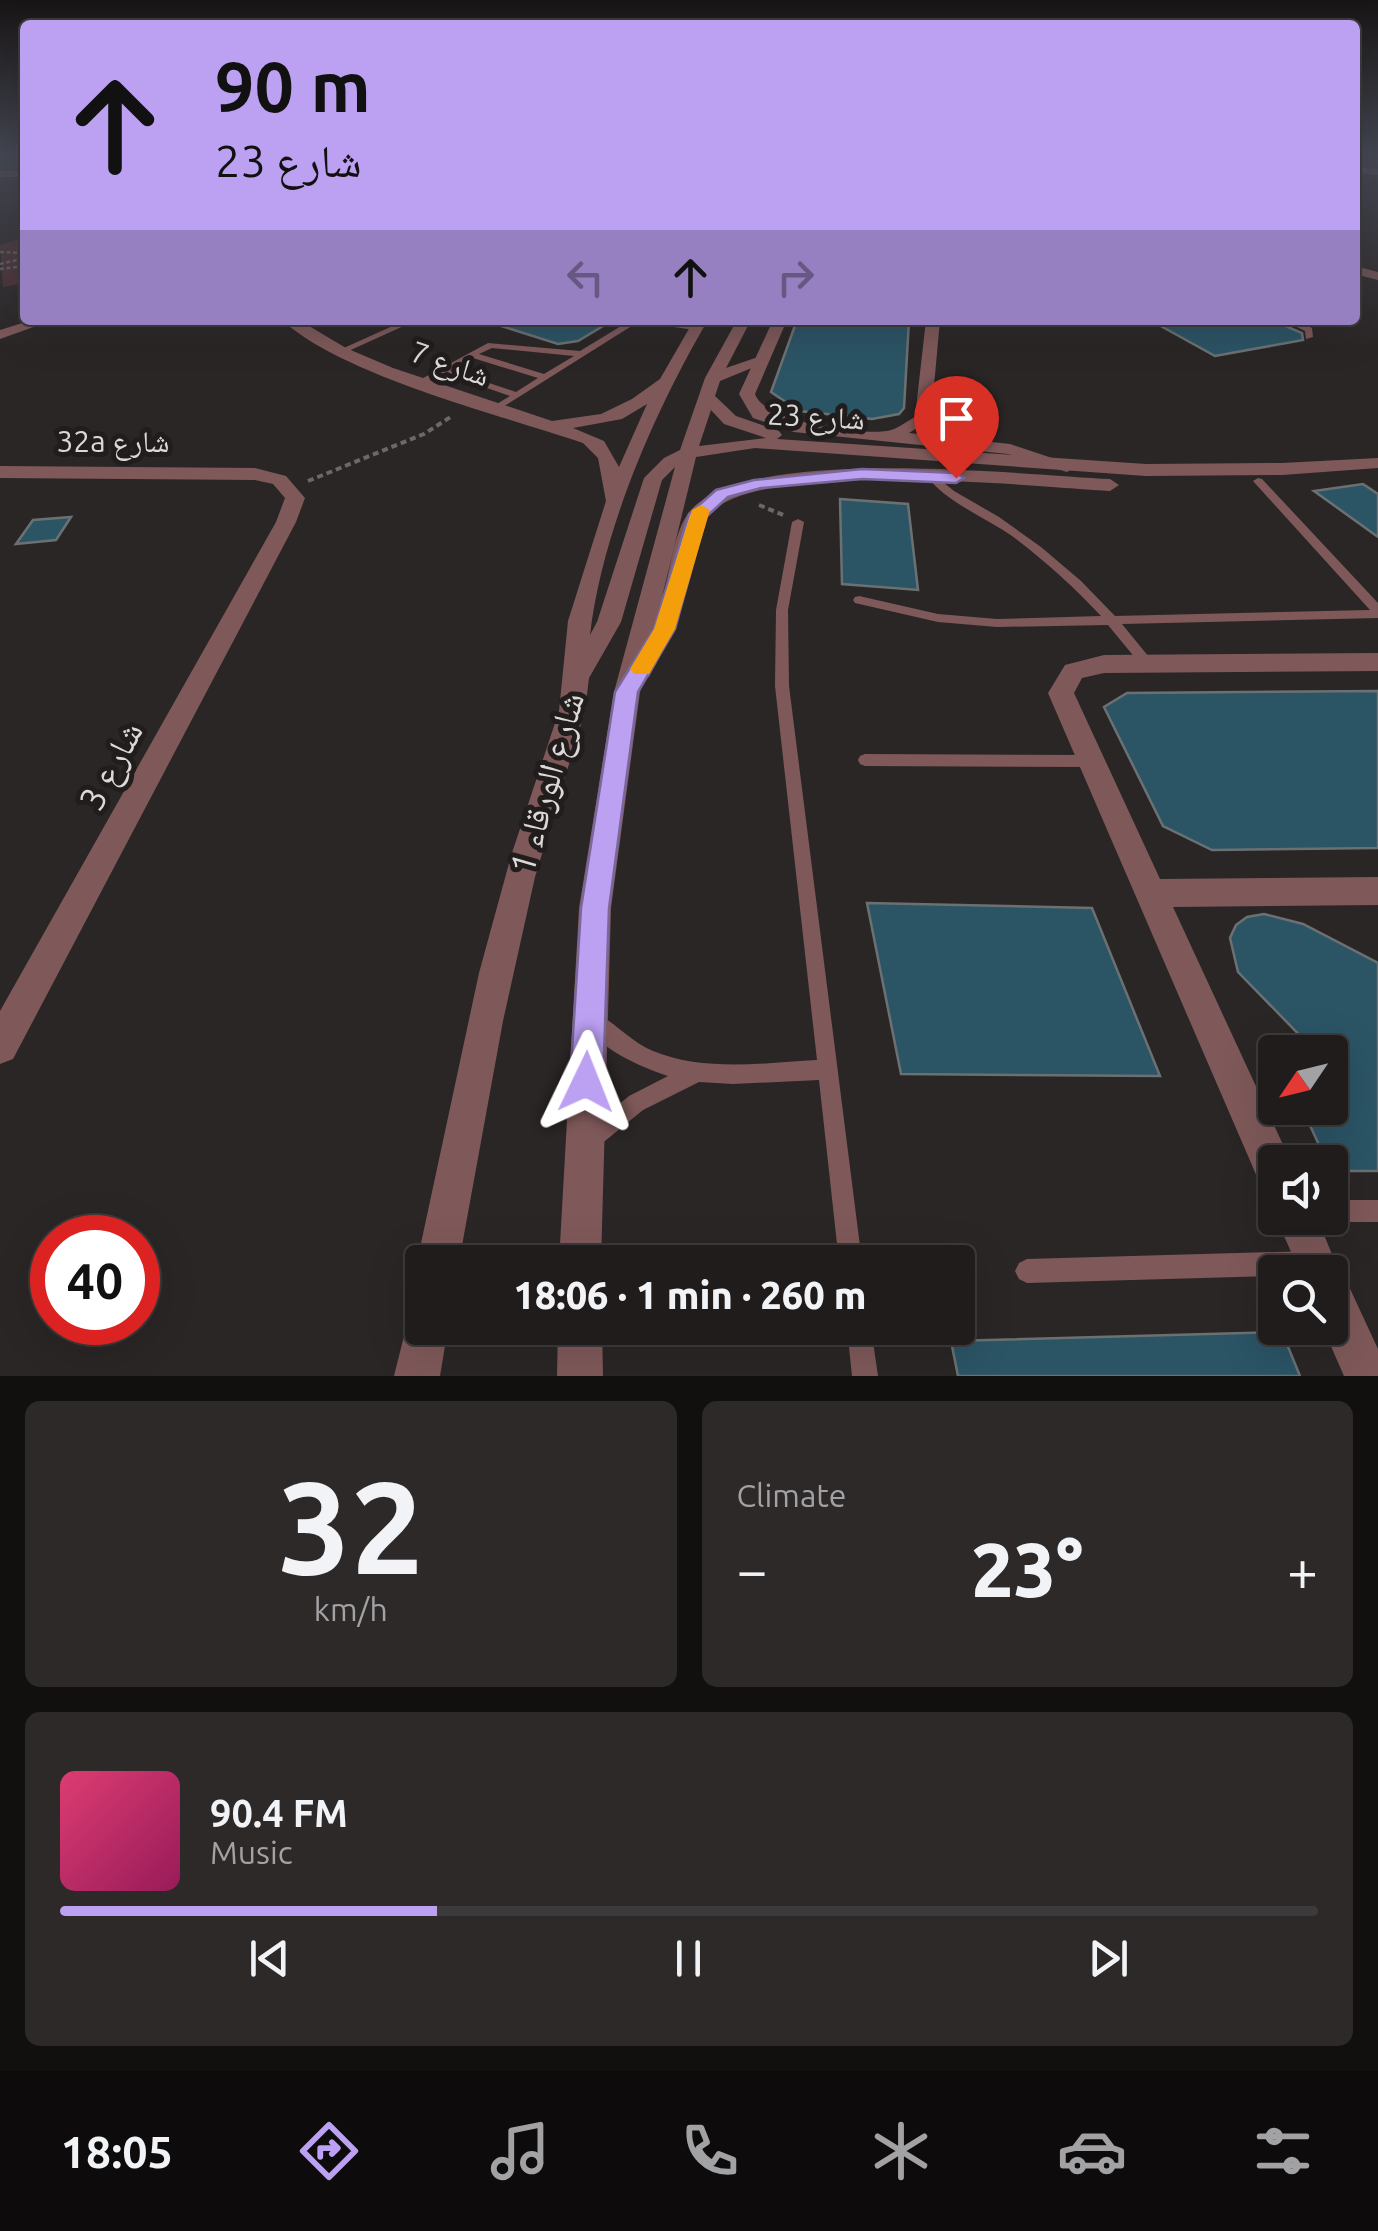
<!DOCTYPE html>
<html lang="en">
<head>
<meta charset="utf-8">
<style>
	body { margin:0; font-family:Ubuntu,"Noto Naskh Arabic",sans-serif; background:#2d2929; color:#f1f3f6; height:100vh; display:flex; flex-direction:column; font-size:38px; white-space:nowrap }
	* { box-sizing:border-box; margin:0 }
	p { font-size:32px; color:#a2a1a3 }
	.icon { flex:none; width:55px; height:55px; fill:none; stroke:currentColor; stroke-width:2; stroke-linecap:round; stroke-linejoin:round }
	.map { position:relative; height:1376px; overflow:hidden }
	.drawer { display:flex; flex-direction:column; gap:25px; padding:25px; background:#120f0f; flex:1 }
	.drawer>* { flex:none }
	.top-card { position:absolute; left:20px; top:20px; width:1340px; height:305px; border-radius:10px; box-shadow:0 10px 40px #0002,0 0 0 2px #3d3a3b; background:#bca0f2; color:#111; overflow:hidden }
	.needle { width:65px; rotate:235deg }
	.tools { position:absolute; left:1258px; top:1035px; display:grid; gap:20px }
	.tools a { display:grid; place-items:center; width:90px; height:90px; border-radius:10px; background:#201c1c; box-shadow:0 10px 40px #0002,0 0 0 2px #3d3a3b; font-size:50px }
	.speed { position:absolute; left:30px; top:1215px; display:flex; gap:20px; font-size:50px; font-weight:700; text-align:center }
	.speed>* { display:grid; place-content:center; width:130px; height:130px; border-radius:50%; background:#201c1c; box-shadow:0 10px 40px #0002,0 0 0 2px #3d3a3b; line-height:1 }
	.speed .limit { border:15px solid #d22; background:#fff; color:#111 }
	.pin { position:absolute; display:grid; place-items:center; width:85px; height:85px; color:#fff; margin:-102px -42px; border-radius:50% 50% 50% 0; rotate:-45deg; box-shadow:0 0 10px #0007 }
	.pin .icon { rotate:45deg }
	.me { position:absolute; width:110px; margin:-55px; rotate:2deg; stroke-linejoin:round; filter:drop-shadow(0 0 8px #0008) }
	.turn { display:flex; align-items:center; gap:35px; height:210px; padding:0 30px; font-size:45px }
	.turn .icon { width:130px; height:130px; stroke-width:2.5 }
	.turn b { display:block; font-size:70px; line-height:85px }
	.lanes { display:flex; align-items:center; height:95px; padding:0 30px; background:#0003; justify-content:center; gap:50px; direction:ltr }
	.lanes .off { opacity:.35 }
	.big { font-size:75px; font-weight:800; line-height:1.1 }
	.drawer .widget { flex:1; display:flex; flex-direction:column; justify-content:center; gap:15px; min-width:0; padding:0 35px; border-radius:15px; background:#2d2929 }
	.drawer .dial { align-items:center; gap:0 }
	.dial b { font-size:130px; line-height:1 }
	.song { display:flex; align-items:center; gap:30px }
	.cover { width:120px; height:120px; border-radius:15px; background:linear-gradient(135deg,hsl(340 70% 55%),hsl(330 70% 35%)) }
	.played { height:10px; border-radius:5px; background:linear-gradient(90deg,#bca0f2 30%,#3d3a3b 30%) }
	.keys { display:flex; justify-content:space-around; direction:ltr }
	.heat { display:flex; justify-content:space-between; align-items:center; font-size:55px; direction:ltr }
	.drawer .tiles { flex:1; display:grid; gap:25px; grid-template-columns:1fr 1fr }
	.widget:last-child { grid-column:span 2 }
	.trip { position:absolute; left:405px; top:1245px; width:570px; height:100px; border-radius:10px; background:#201c1c; box-shadow:0 10px 40px #0002,0 0 0 2px #3d3a3b; font-weight:800; line-height:100px; text-align:center }
	.tab-bar { display:flex; height:160px; justify-content:space-around; align-items:center; background:#0d0b0b; color:#a2a1a3 }
	.tab-bar .icon { width:70px; height:70px }
	.tab-bar .current { color:#bca0f2 }
	.tab-bar b { font-size:45px; color:#f1f3f6 }
	.map>svg:first-child { display:block }
	.green { fill:#4e2f30 }
	.building { fill:#2b5465; stroke:#6b7173; stroke-width:2.5 }
	.lines { fill:none; stroke-linecap:round; stroke-linejoin:round }
	.path-far1 { stroke:#6c6868; stroke-width:2.5; stroke-dasharray:4 2.5; stroke-linecap:butt }
	.path { stroke:#6c6868; stroke-width:4; stroke-dasharray:6 4; stroke-linecap:butt }
	.service { fill:#7f595a; fill-rule:evenodd }
	.minor { fill:#7f595a; fill-rule:evenodd }
	.tertiary { fill:#7f595a; fill-rule:evenodd }
	.route { fill:#bca0f2; stroke:#7a689d; stroke-width:2.5 }
	.slow { fill:#f59e0b }
	.labels { text-anchor:middle; stroke-width:10; stroke-linejoin:round; paint-order:stroke }
	.far-street-label { font-size:30px; fill:#dcd8d8; stroke:#221d1d }
	.street-label { font-size:35px; fill:#dcd8d8; stroke:#221d1d }
</style>
</head>
<body>
<div class="map">
<svg width="1378" height="1376" viewBox="0 0 1378 1376">
	<rect width="100%" height="100%" fill="#2b2626"/>
	<path class="green" d="M25,237V283L3,287L0,245Z"/>
	<g class="building">
		<path d="M498,320H613L578,341L558,344L498,325Z"/>
		<path d="M797,320H909L904,408L899,414L872,419L799,411L771,392Z"/>
		<path d="M1150,320H1272L1302,333L1303,340L1215,356Z"/>
		<path d="M1363,484L1378,494V537L1314,491Z"/>
		<path d="M840,499L908,504L918,590L842,584Z"/>
		<path d="M71,517L56,540L16,544L33,520Z"/>
		<path d="M1378,691V848L1212,850L1163,826L1104,707L1127,693Z"/>
		<path d="M867,903L1092,908L1160,1076L901,1074Z"/>
		<path d="M1264,914L1303,924L1378,963V1171H1331L1302,1108H1330V1052H1316L1238,972L1230,938L1236,925L1247,917Z"/>
		<path d="M1282,1332L1300,1376H958L951,1341Z"/>
	</g>
	<g class="lines">
		<g class="path-far1">
			<path d="M0,252L25,253"/>
			<path d="M0,264L25,258"/>
			<path d="M0,269L25,266"/>
		</g>
		<g class="path">
			<path d="M308,481L424,434L452,416"/>
			<path d="M759,505L786,516"/>
		</g>
		<g class="service">
			<path d="M406,320H417L344,353L337,351Z"/>
			<path d="M631,320H654L699,328L695,330L638,322L495,412L492,411V407L510,396L444,373L421,385L414,383L488,343L580,351ZM492,348L574,356L544,374L479,354ZM473,358L538,378L516,392L450,370Z"/>
			<path d="M1283,320H1293L1312,328L1313,337L1306,339L1305,331Z"/>
			<path d="M933,474L954,491L999,517L1041,547L1081,581L1115,616L1370,610L1253,481L1258,478L1262,479L1378,603V618L1122,624L1153,662L1146,667L1141,665L1108,625L997,627L938,622L855,603L853,600L855,597L859,596L938,614L997,619L1101,616C1074,587 1044,560 1012,536C988,519 943,500 928,477Z"/>
			<path d="M798,519L804,522L788,610L789,686L862,1262H839L819,1080L733,1084L699,1082L643,1110L600,1145L593,1149L586,1145L582,1138L586,1131L629,1096L668,1076C641,1067 598,1049 584,1022L587,1015L594,1012C615,1022 631,1042 653,1051C704,1072 763,1063 817,1060L775,686L776,610L792,522Z"/>
			<path d="M865,754L1089,755L1094,757L1096,761L1094,765L1089,767L865,766L860,764L858,760L860,756Z"/>
			<path d="M1330,1200H1378V1222H1330L1322,1219L1330,1218Z"/>
			<path d="M1310,1251L1318,1255L1322,1263L1318,1271L1275,1272V1276L1027,1283L1019,1279L1015,1271L1019,1263L1027,1259Z"/>
			<path d="M847,1328H871L878,1376H852Z"/>
		</g>
		<g class="minor">
			<path d="M1355,167L1378,169V175L1355,173Z"/>
			<rect x="0" y="171" width="25" height="6"/>
			<path d="M1355,266L1378,272V280L1355,274Z"/>
			<path d="M32,320H53L0,339V330Z"/>
			<path d="M773,320H787L755,394C764,422 860,435 887,431C896,430 907,421 915,417L926,320H940L931,419L909,433L1010,444L1076,466L1067,472L1008,454L794,432L753,418L739,394Z"/>
			<path d="M0,466L255,468L286,476L305,498L296,522L13,1059L0,1064V1011L276,522L285,498L273,484L255,480L0,478Z"/>
			<path d="M1378,653V671L1104,673L1082,678L1074,693L1160,879L1378,877V905L1173,907L1291,1162H1275V1192L1261,1186L1048,693L1065,665L1104,655Z"/>
			<path d="M1276,1218H1317L1341,1276L1345,1278L1378,1349V1376H1344L1323,1328H1330V1272H1300Z"/>
		</g>
		<g class="tertiary">
			<path d="M282,320H299L346,348L393,368L552,421L601,414L632,399L660,379L694,320H708C655,410 602,531 590,635L597,622L644,478L664,458L680,450L705,378L737,320H751L726,368L761,356L769,361L720,381L715,396L736,416L779,431L782,435L777,439L1146,464L1282,463L1378,458V468L1282,475L1146,476L755,448L696,457L662,597C671,572 673,530 691,510C751,444 1022,475 1110,479L1119,485L1110,491C1037,487 745,456 705,519C695,535 695,561 690,579C680,614 667,646 649,677L643,679L640,692L611,908L601,1262H559L579,908L614,692L675,467L662,480L621,622L589,678L585,711L535,877L503,1021L459,1262H422V1275L417,1262L479,973L511,856L559,711L568,621L606,501L598,458L583,443C501,415 343,376 282,320ZM647,404L619,467L604,441L573,428L622,419ZM711,410L724,424L766,438L699,446Z"/>
			<path d="M422,1307V1328H448L440,1376H394L410,1312Z"/>
			<path d="M558,1328H602L603,1376H557Z"/>
		</g>
	</g>
	<linearGradient id="sky" x2="0" y2="1"><stop stop-color="#181515"/><stop offset="0.45" stop-color="#444752"/><stop offset="1" stop-color="#444752" stop-opacity="0"/></linearGradient>
	<rect width="1378" height="348" fill="url(#sky)"/>
	<path class="route" d="M862,469L956,473L964,478L956,483L862,479L761,488L728,497L706,517L675,629L638,692L609,908L603,1082L598,1094L586,1099L574,1094L570,1082L581,908L615,692L654,629L689,514L716,490L754,480Z"/>
	<path class="slow" d="M701,505L710,510L675,629L649,674H634L630,669L654,629L692,510Z"/>
	<g class="labels">
		<g class="far-street-label">
			<text transform="translate(450 364) rotate(19)" y="10">شارع 7</text>
			<text transform="translate(816 417) rotate(3)" y="10">شارع 23</text>
			<text x="113" y="452">32a شارع</text>
		</g>
		<g class="street-label">
			<text transform="translate(111 766) rotate(-62)" y="12">شارع 3</text>
			<text transform="translate(547 783) rotate(-74)" y="12">شارع الورقاء 1</text>
		</g>
	</g>
</svg>
<div class="tools">
<a><svg class="needle" viewBox="-14 -14 28 28"><path d="M0-13l5 13h-10z" fill="#e53935"/><path d="M0 13l5-13h-10z" fill="#a2a1a3"/></svg></a>
<a><svg class="icon" aria-label="sound" viewBox="0 0 24 24"><path d="M4 9h4l5-4v14l-5-4H4zM17 9q2 3 0 6"/></svg></a>
<a><svg class="icon" aria-label="search" viewBox="0 0 24 24"><circle cx="10" cy="10" r="6"/><path d="M15 15l6 6"/></svg></a>
</div>
<div class="speed"><div class="limit">40</div></div>
<div class="pin" style="left:956px;top:478px;background:#d93025"><svg class="icon" aria-label="arrive" viewBox="0 0 24 24"><path d="M6 21V4h12l-3 4 3 4H6"/></svg></div>
<svg class="me" style="left:586px;top:1082px" viewBox="-20 -20 40 40"><path d="M0-17L14 15 0 8-14 15z" fill="#bca0f2" stroke="#fff" stroke-width="4"/></svg>
<div class="trip">18:06 · 1 min · 260 m</div>
<div class="top-card">
<div class="turn"><svg class="icon" aria-label="ahead" viewBox="0 0 24 24"><path d="M12 20V5M6 11l6-6 6 6"/></svg><div><b>90 m</b>شارع 23</div></div>
<div class="lanes"><svg class="icon off" aria-label="left" viewBox="0 0 24 24"><path d="M17 20v-9H6M10 6l-5 5 5 5"/></svg><svg class="icon" aria-label="ahead" viewBox="0 0 24 24"><path d="M12 20V5M6 11l6-6 6 6"/></svg><svg class="icon off" aria-label="right" viewBox="0 0 24 24"><path d="M7 20v-9h11M14 6l5 5-5 5"/></svg></div>
</div>
</div>
<section class="drawer">
<div class="tiles">
<div class="widget dial"><b>32</b><p>km/h</p></div>
<div class="widget"><p>Climate</p>
<div class="heat"><a>−</a><b class="big">23°</b><a>+</a></div>
</div>
<div class="widget">
<div class="song"><i class="cover"></i><div><b>90.4 FM</b><p>Music</p></div></div>
<div class="played"></div>
<div class="keys"><svg class="icon" aria-label="previous" viewBox="0 0 24 24"><path d="M18 5L8 12l10 7zM5 5v14"/></svg><svg class="icon" aria-label="pause" viewBox="0 0 24 24"><path d="M8 5v14M16 5v14"/></svg><svg class="icon" aria-label="next" viewBox="0 0 24 24"><path d="M6 5l10 7-10 7zM19 5v14"/></svg></div>
</div>
</div>
</section>
<nav class="tab-bar">
<b>18:05</b>
<svg class="icon current" aria-label="directions" viewBox="0 0 24 24"><path d="M12 3l9 9-9 9-9-9zM9 14v-3h6M13 9l2 2-2 2"/></svg>
<svg class="icon" aria-label="music" viewBox="0 0 24 24"><path d="M9 18V5l10-2v13"/><circle cx="6" cy="18" r="3"/><circle cx="16" cy="16" r="3"/></svg>
<svg class="icon" aria-label="phone" viewBox="0 0 24 24"><path d="M5 4h4l2 5-3 2q2 4 5 5l2-3 5 2v4C11 20 4 13 5 4z"/></svg>
<svg class="icon" aria-label="climate" viewBox="0 0 24 24"><path d="M12 3v18M4 7l16 10M4 17L20 7"/></svg>
<svg class="icon" aria-label="car" viewBox="0 0 24 24"><path d="M5 17H2v-5l4-1 3-4h7l3 4 3 1v5h-3M9 17h6M6 11h13"/><circle cx="7" cy="17" r="2"/><circle cx="17" cy="17" r="2"/></svg>
<svg class="icon" aria-label="filters" viewBox="0 0 24 24"><path d="M4 7h16M4 17h16"/><circle cx="9" cy="7" r="2"/><circle cx="15" cy="17" r="2"/></svg>
</nav>
</body>
</html>
